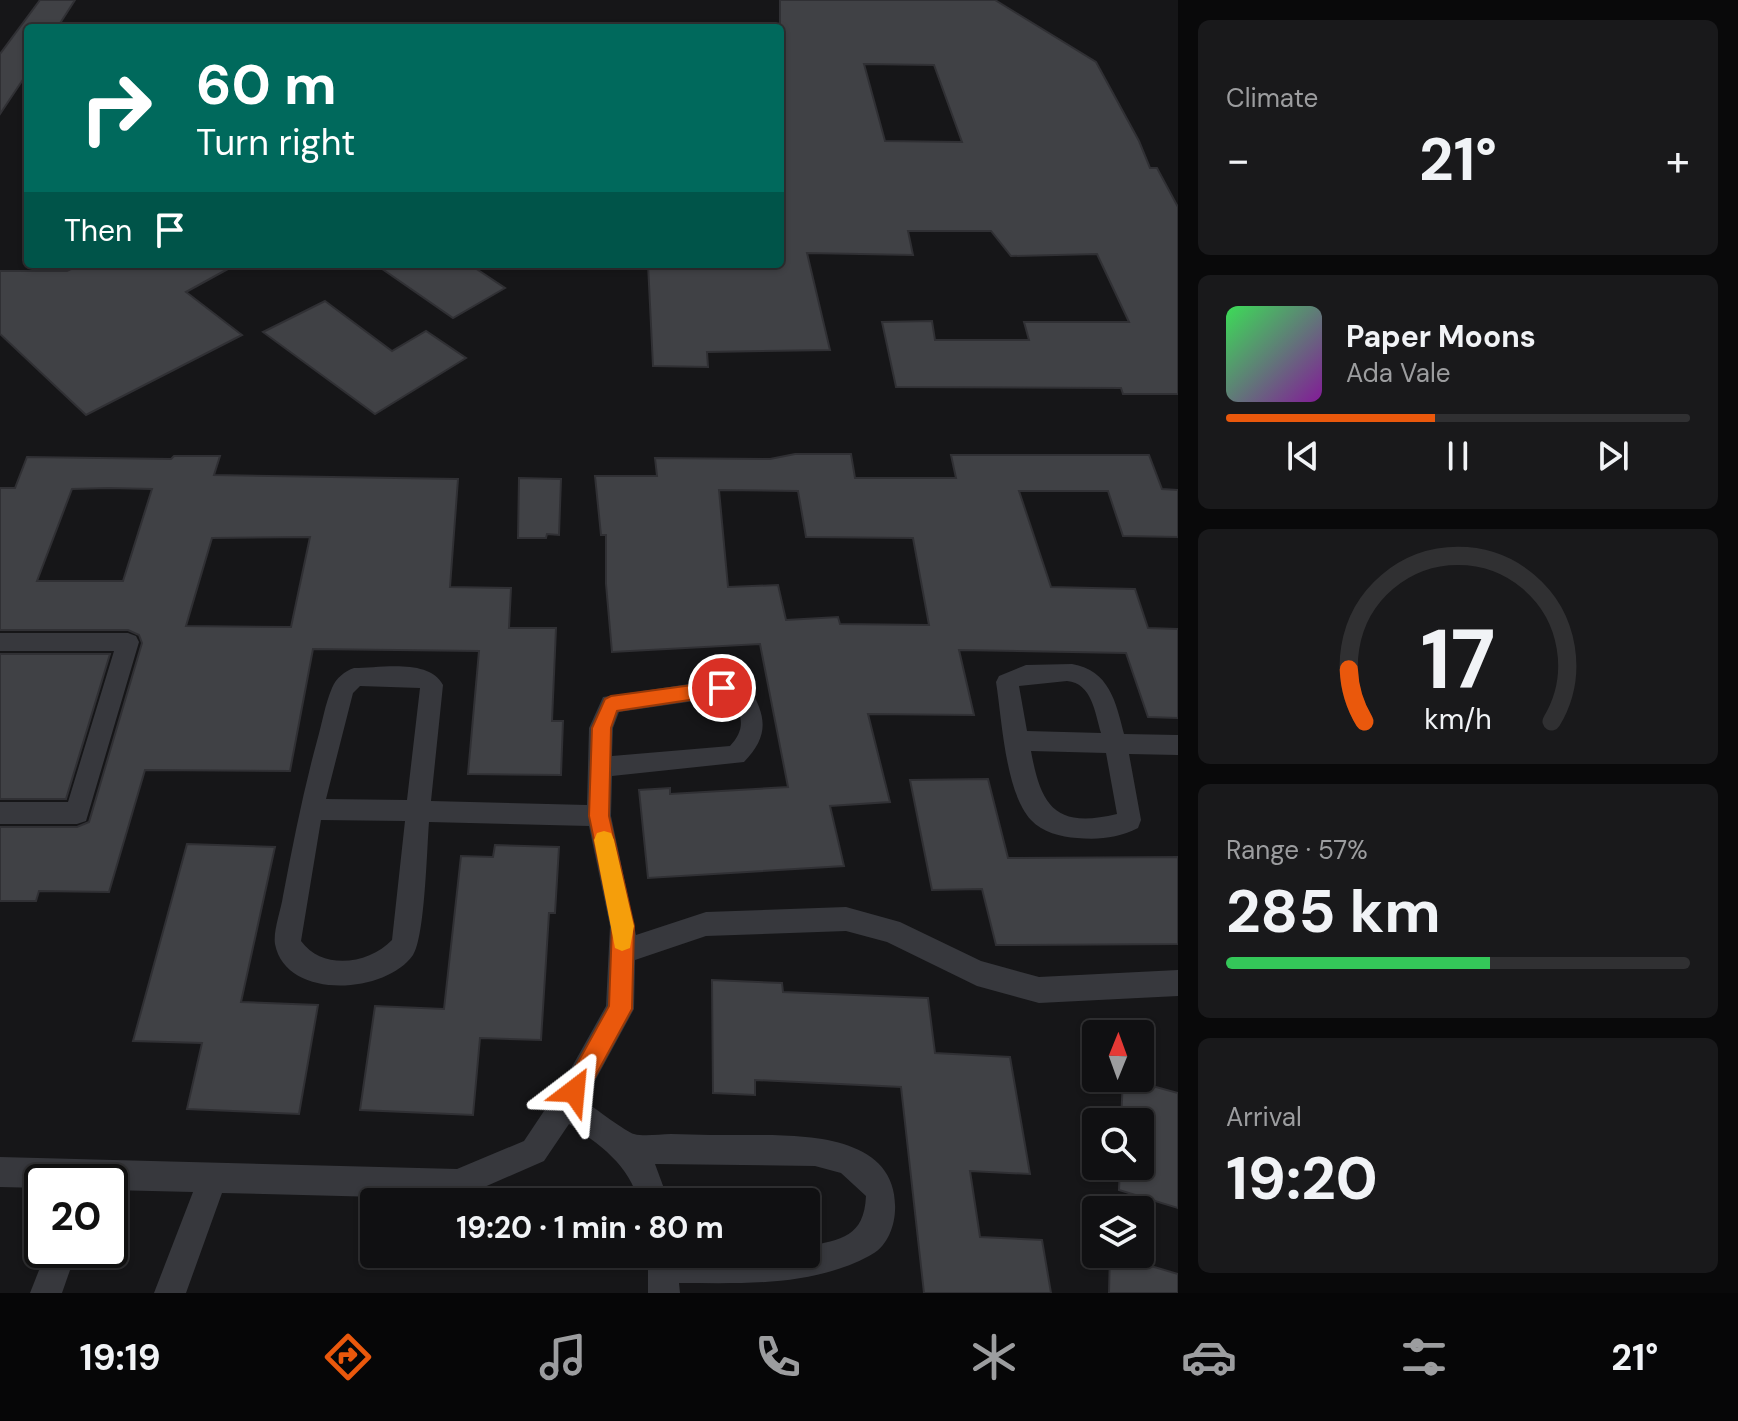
<!DOCTYPE html>
<html lang="en">
<head>
<meta charset="utf-8">
<style>
	body { margin:0; font-family:"DM Sans",sans-serif; background:#19191b; color:#f1f3f6; height:100vh; display:flex; flex-direction:column; font-size:30px; white-space:nowrap }
	* { box-sizing:border-box; margin:0 }
	p { font-size:26px; color:#9c9d9f }
	.icon { flex:none; width:44px; height:44px; fill:none; stroke:currentColor; stroke-width:2; stroke-linecap:round; stroke-linejoin:round }
	.map { position:relative; flex:1; overflow:hidden }
	.sheet { display:flex; flex-direction:column; gap:20px; padding:20px; background:#09090a; width:560px }
	.sheet>* { flex:none }
	.banner { position:absolute; left:24px; top:24px; width:760px; height:244px; border-radius:8px; box-shadow:0 2px 6px #0004,0 0 0 2px #303032; background:#00695c; color:#fff; overflow:hidden }
	.needle { width:52px; rotate:1deg }
	.controls { position:absolute; left:1082px; top:1020px; display:grid; gap:16px }
	.controls a { display:grid; place-items:center; width:72px; height:72px; border-radius:8px; background:#101012; box-shadow:0 2px 6px #0004,0 0 0 2px #303032; font-size:40px }
	.speed { position:absolute; left:24px; top:1164px; display:flex; gap:16px; font-size:40px; font-weight:700; text-align:center }
	.speed>* { display:grid; place-content:center; width:104px; height:104px; border-radius:50%; background:#101012; box-shadow:0 2px 6px #0004,0 0 0 2px #303032; line-height:1 }
	.speed .limit { border:4px solid #111; border-radius:12px; background:#fff; color:#111 }
	.pin { position:absolute; display:grid; place-items:center; width:68px; height:68px; color:#fff; margin:-34px; border:4px solid #fff; border-radius:50%; box-shadow:0 2px 8px #0007 }
	.me { position:absolute; width:88px; margin:-44px; rotate:29deg; stroke-linejoin:round; filter:drop-shadow(0 0 6px #0008) }
	.turn { display:flex; align-items:center; gap:28px; height:168px; padding:0 40px; font-size:36px }
	.turn .icon { width:104px; height:104px; stroke-width:2.5 }
	.turn b { display:block; font-size:56px; line-height:68px }
	.then { display:flex; align-items:center; height:76px; padding:0 40px; background:#0003; gap:16px; font-size:30px }
	.big { font-size:60px; font-weight:700; line-height:1.1 }
	.sheet .tile { flex:1; display:flex; flex-direction:column; justify-content:center; gap:12px; min-width:0; padding:0 28px; border-radius:12px; background:#19191b }
	.sheet .dial { align-items:center; gap:0 }
	.dial svg { height:208px; overflow:visible; fill:none; stroke:#303032; stroke-width:7; stroke-linecap:round; text-anchor:middle }
	.dial text { fill:#f1f3f6; stroke:none }
	.song { display:flex; align-items:center; gap:24px }
	.cover { width:96px; height:96px; border-radius:12px; background:linear-gradient(135deg,hsl(130 70% 55%),hsl(290 70% 35%)) }
	.played { height:8px; border-radius:4px; background:linear-gradient(90deg,#ea580c 45%,#303032 45%) }
	.keys { display:flex; justify-content:space-around; direction:ltr }
	.heat { display:flex; justify-content:space-between; align-items:center; font-size:44px; direction:ltr }
	.charge { height:12px; border-radius:6px; background:linear-gradient(90deg,#34c759 57%,#303032 0) }
	.trip { position:absolute; left:360px; top:1188px; width:460px; height:80px; border-radius:8px; background:#101012; box-shadow:0 2px 6px #0004,0 0 0 2px #303032; font-weight:700; line-height:80px; text-align:center }
	.dock { display:flex; height:128px; justify-content:space-around; align-items:center; background:#060607; color:#9c9d9f }
	.dock .icon { width:56px; height:56px }
	.dock .active { color:#ea580c }
	.dock b { font-size:36px; color:#f1f3f6 }
	main { display:flex; flex:1; min-height:0 }
	.map>svg:first-child { display:block }
	.building { fill:#404145; stroke:#303034; stroke-width:2; fill-rule:evenodd }
	.lines { fill:none; stroke-linecap:round; stroke-linejoin:round }
	.lane { fill:#37383d; fill-rule:evenodd }
	.route { fill:#ea580c; stroke:#983908; stroke-width:2 }
	.slow { fill:#f59e0b }
</style>
</head>
<body>
<main>
<div class="map">
<svg width="1178" height="1293" viewBox="0 0 1178 1293">
	<rect width="100%" height="100%" fill="#161618"/>
	<g class="building">
		<path d="M40,0H75L57,28H28V72L0,114V54Z"/>
		<path d="M780,0H995L1096,62L1139,141L1150,168H1157L1178,207V394H1123L1121,388L896,387L882,322L932,321L935,340H1029L1024,322H1129L1097,254L1011,256L991,231H908L913,255L807,253L830,350L707,352L708,367L653,366L648,264H780ZM864,64L934,65L962,142L885,141Z"/>
		<path d="M81,264H237L186,292L242,335L86,415L0,334V271H67Z"/>
		<path d="M375,264H469L505,288L453,318Z"/>
		<path d="M325,301L392,351L426,331L466,358L375,414L263,332Z"/>
		<path d="M795,454H851L855,478H956L951,455H1149L1162,489L1178,490V537L1123,536L1108,491H1019L1051,587L1135,589L1148,628L1178,629V718L1148,717L1126,653L959,650L974,715L868,714L890,802L830,806L844,866L648,878L639,790L670,788V794L788,787L760,644L612,652L606,584V535H601L595,476H657L655,458L770,459ZM719,490L798,491L806,537L913,538L929,625L840,624L838,617L786,620L778,585L728,587Z"/>
		<path d="M174,456H220L214,475L458,479L450,587L511,588L509,628H556L552,721H563L561,775L468,774L479,651L313,649L290,771L145,770L109,892L39,891L36,901H0V827H77L89,822L142,643L139,635L128,630H0V488H15L27,457L171,459ZM108,488L152,489L123,581H37L72,489ZM310,537L291,627L186,626L212,538Z"/>
		<path d="M519,478L561,479L559,535L547,534L546,538H518Z"/>
		<path d="M0,654H110L66,799H0Z"/>
		<path d="M988,779L1008,858L1178,857V944L996,945L982,889L932,890L910,780Z"/>
		<path d="M187,844L275,847L241,1002L318,1005L299,1114L187,1109L202,1043L133,1041Z"/>
		<path d="M495,845L559,847L555,913H549L541,1040L480,1038L473,1115L360,1110L375,1006L444,1009L461,856L493,857Z"/>
		<path d="M712,980L782,983L783,992L928,998L935,1053L1010,1057L1030,1174L970,1171L980,1237L1042,1240L1051,1293H924L901,1087L755,1080V1095L713,1093Z"/>
		<path d="M1123,1078L1178,1093V1208L1119,1190L1120,1166H1140V1122H1121Z"/>
		<path d="M1110,1254L1178,1274V1293H1109Z"/>
	</g>
	<g class="lines">
		<g class="lane">
			<path d="M0,633H128L136,636L139,642L86,821L77,824H0V802H68L114,651H0Z"/>
			<path d="M1072,664C1109,670 1116,702 1124,734L1178,735V755L1129,754L1141,820L1138,828C1118,838 1099,840 1077,838C1061,837 1042,832 1031,820C1005,792 1002,719 996,682L999,676L1026,665ZM1067,681C1092,683 1095,713 1101,733L1027,731L1019,686ZM1031,751L1106,753L1117,814C1055,829 1041,806 1031,751Z"/>
			<path d="M354,668C380,668 429,658 443,685L431,801L587,805L589,728L603,697L722,679L749,687C767,717 769,736 744,762L612,776L611,816L636,935L706,912L846,907L900,922L981,961L1039,977L1178,970V996L1039,1003L977,986L887,942L846,931L706,936L635,960L634,1009L584,1101C595,1108 626,1132 634,1134C645,1137 659,1134 671,1134C697,1135 723,1135 749,1135C803,1135 899,1134 895,1211C894,1229 886,1248 869,1256C811,1287 743,1283 679,1283L680,1293H648V1254H806V1247C842,1239 864,1237 866,1196L841,1173L815,1166L655,1164L669,1202H639C629,1165 600,1144 569,1124L544,1161L457,1199L222,1193L186,1293H154L193,1192L110,1190V1182H42V1188L0,1187V1157L457,1169L524,1141L564,1081L606,1006L610,926L589,826L429,822C427,847 425,938 413,955C386,994 286,1001 275,944C273,931 281,910 283,896C293,844 303,792 317,741C322,724 325,704 332,688C336,678 345,671 354,668ZM360,686L420,688L407,800L326,799L353,693ZM722,697L733,701C744,718 744,731 730,746L612,756L613,728L619,712ZM321,820L405,821L392,940C369,964 323,971 301,941Z"/>
			<path d="M47,1250H77L62,1293H30Z"/>
		</g>
	</g>
	<path class="route" d="M722,681L729,683L732,688L729,694L617,711L611,728L609,816L634,926L632,1009L583,1099L574,1102L566,1099L562,1091L609,1006L612,926L589,816L592,728L605,699L611,696Z"/>
	<path class="slow" d="M604,831L611,833L614,840L634,926L630,948L622,951L615,948L594,840L597,833Z"/>
</svg>
<div class="controls">
<a><svg class="needle" viewBox="-14 -14 28 28"><path d="M0-13l5 13h-10z" fill="#e53935"/><path d="M0 13l5-13h-10z" fill="#9c9d9f"/></svg></a>
<a><svg class="icon" aria-label="search" viewBox="0 0 24 24"><circle cx="10" cy="10" r="6"/><path d="M15 15l6 6"/></svg></a>
<a><svg class="icon" aria-label="layers" viewBox="0 0 24 24"><path d="M12 4l9 5-9 5-9-5zM3 14l9 5 9-5"/></svg></a>
</div>
<div class="speed"><div class="limit">20</div></div>
<div class="pin" style="left:722px;top:688px;background:#d93025"><svg class="icon" aria-label="arrive" viewBox="0 0 24 24"><path d="M6 21V4h12l-3 4 3 4H6"/></svg></div>
<svg class="me" style="left:574px;top:1091px" viewBox="-20 -20 40 40"><path d="M0-17L14 15 0 8-14 15z" fill="#ea580c" stroke="#fff" stroke-width="4"/></svg>
<div class="trip">19:20 · 1 min · 80 m</div>
<div class="banner">
<div class="turn"><svg class="icon" aria-label="right" viewBox="0 0 24 24"><path d="M7 20v-9h11M14 6l5 5-5 5"/></svg><div><b>60 m</b>Turn right</div></div>
<div class="then">Then<svg class="icon" aria-label="arrive" viewBox="0 0 24 24"><path d="M6 21V4h12l-3 4 3 4H6"/></svg></div>
</div>
</div>
<section class="sheet">
<div class="tile"><p>Climate</p>
<div class="heat"><a>−</a><b class="big">21°</b><a>+</a></div>
</div>
<div class="tile">
<div class="song"><i class="cover"></i><div><b>Paper Moons</b><p>Ada Vale</p></div></div>
<div class="played"></div>
<div class="keys"><svg class="icon" aria-label="previous" viewBox="0 0 24 24"><path d="M18 5L8 12l10 7zM5 5v14"/></svg><svg class="icon" aria-label="pause" viewBox="0 0 24 24"><path d="M8 5v14M16 5v14"/></svg><svg class="icon" aria-label="next" viewBox="0 0 24 24"><path d="M6 5l10 7-10 7zM19 5v14"/></svg></div>
</div>
<div class="tile dial"><svg viewBox="0 0 100 80">
<path d="M14 69A42 42 0 1 1 86 69"/>
<path d="M14 69A42 42 0 0 1 8 49" stroke="#ea580c"/>
<text x="50" y="56" font-size="32" font-weight="700">17</text>
<text x="50" y="72" font-size="11">km/h</text>
</svg></div>
<div class="tile"><p>Range · 57%</p><b class="big">285 km</b><div class="charge"></div></div>
<div class="tile"><p>Arrival</p><b class="big">19:20</b></div>
</section>
</main>
<nav class="dock">
<b>19:19</b>
<svg class="icon active" aria-label="directions" viewBox="0 0 24 24"><path d="M12 3l9 9-9 9-9-9zM9 14v-3h6M13 9l2 2-2 2"/></svg>
<svg class="icon" aria-label="music" viewBox="0 0 24 24"><path d="M9 18V5l10-2v13"/><circle cx="6" cy="18" r="3"/><circle cx="16" cy="16" r="3"/></svg>
<svg class="icon" aria-label="phone" viewBox="0 0 24 24"><path d="M5 4h4l2 5-3 2q2 4 5 5l2-3 5 2v4C11 20 4 13 5 4z"/></svg>
<svg class="icon" aria-label="climate" viewBox="0 0 24 24"><path d="M12 3v18M4 7l16 10M4 17L20 7"/></svg>
<svg class="icon" aria-label="car" viewBox="0 0 24 24"><path d="M5 17H2v-5l4-1 3-4h7l3 4 3 1v5h-3M9 17h6M6 11h13"/><circle cx="7" cy="17" r="2"/><circle cx="17" cy="17" r="2"/></svg>
<svg class="icon" aria-label="filters" viewBox="0 0 24 24"><path d="M4 7h16M4 17h16"/><circle cx="9" cy="7" r="2"/><circle cx="15" cy="17" r="2"/></svg>
<b>21°</b>
</nav>
</body>
</html>
